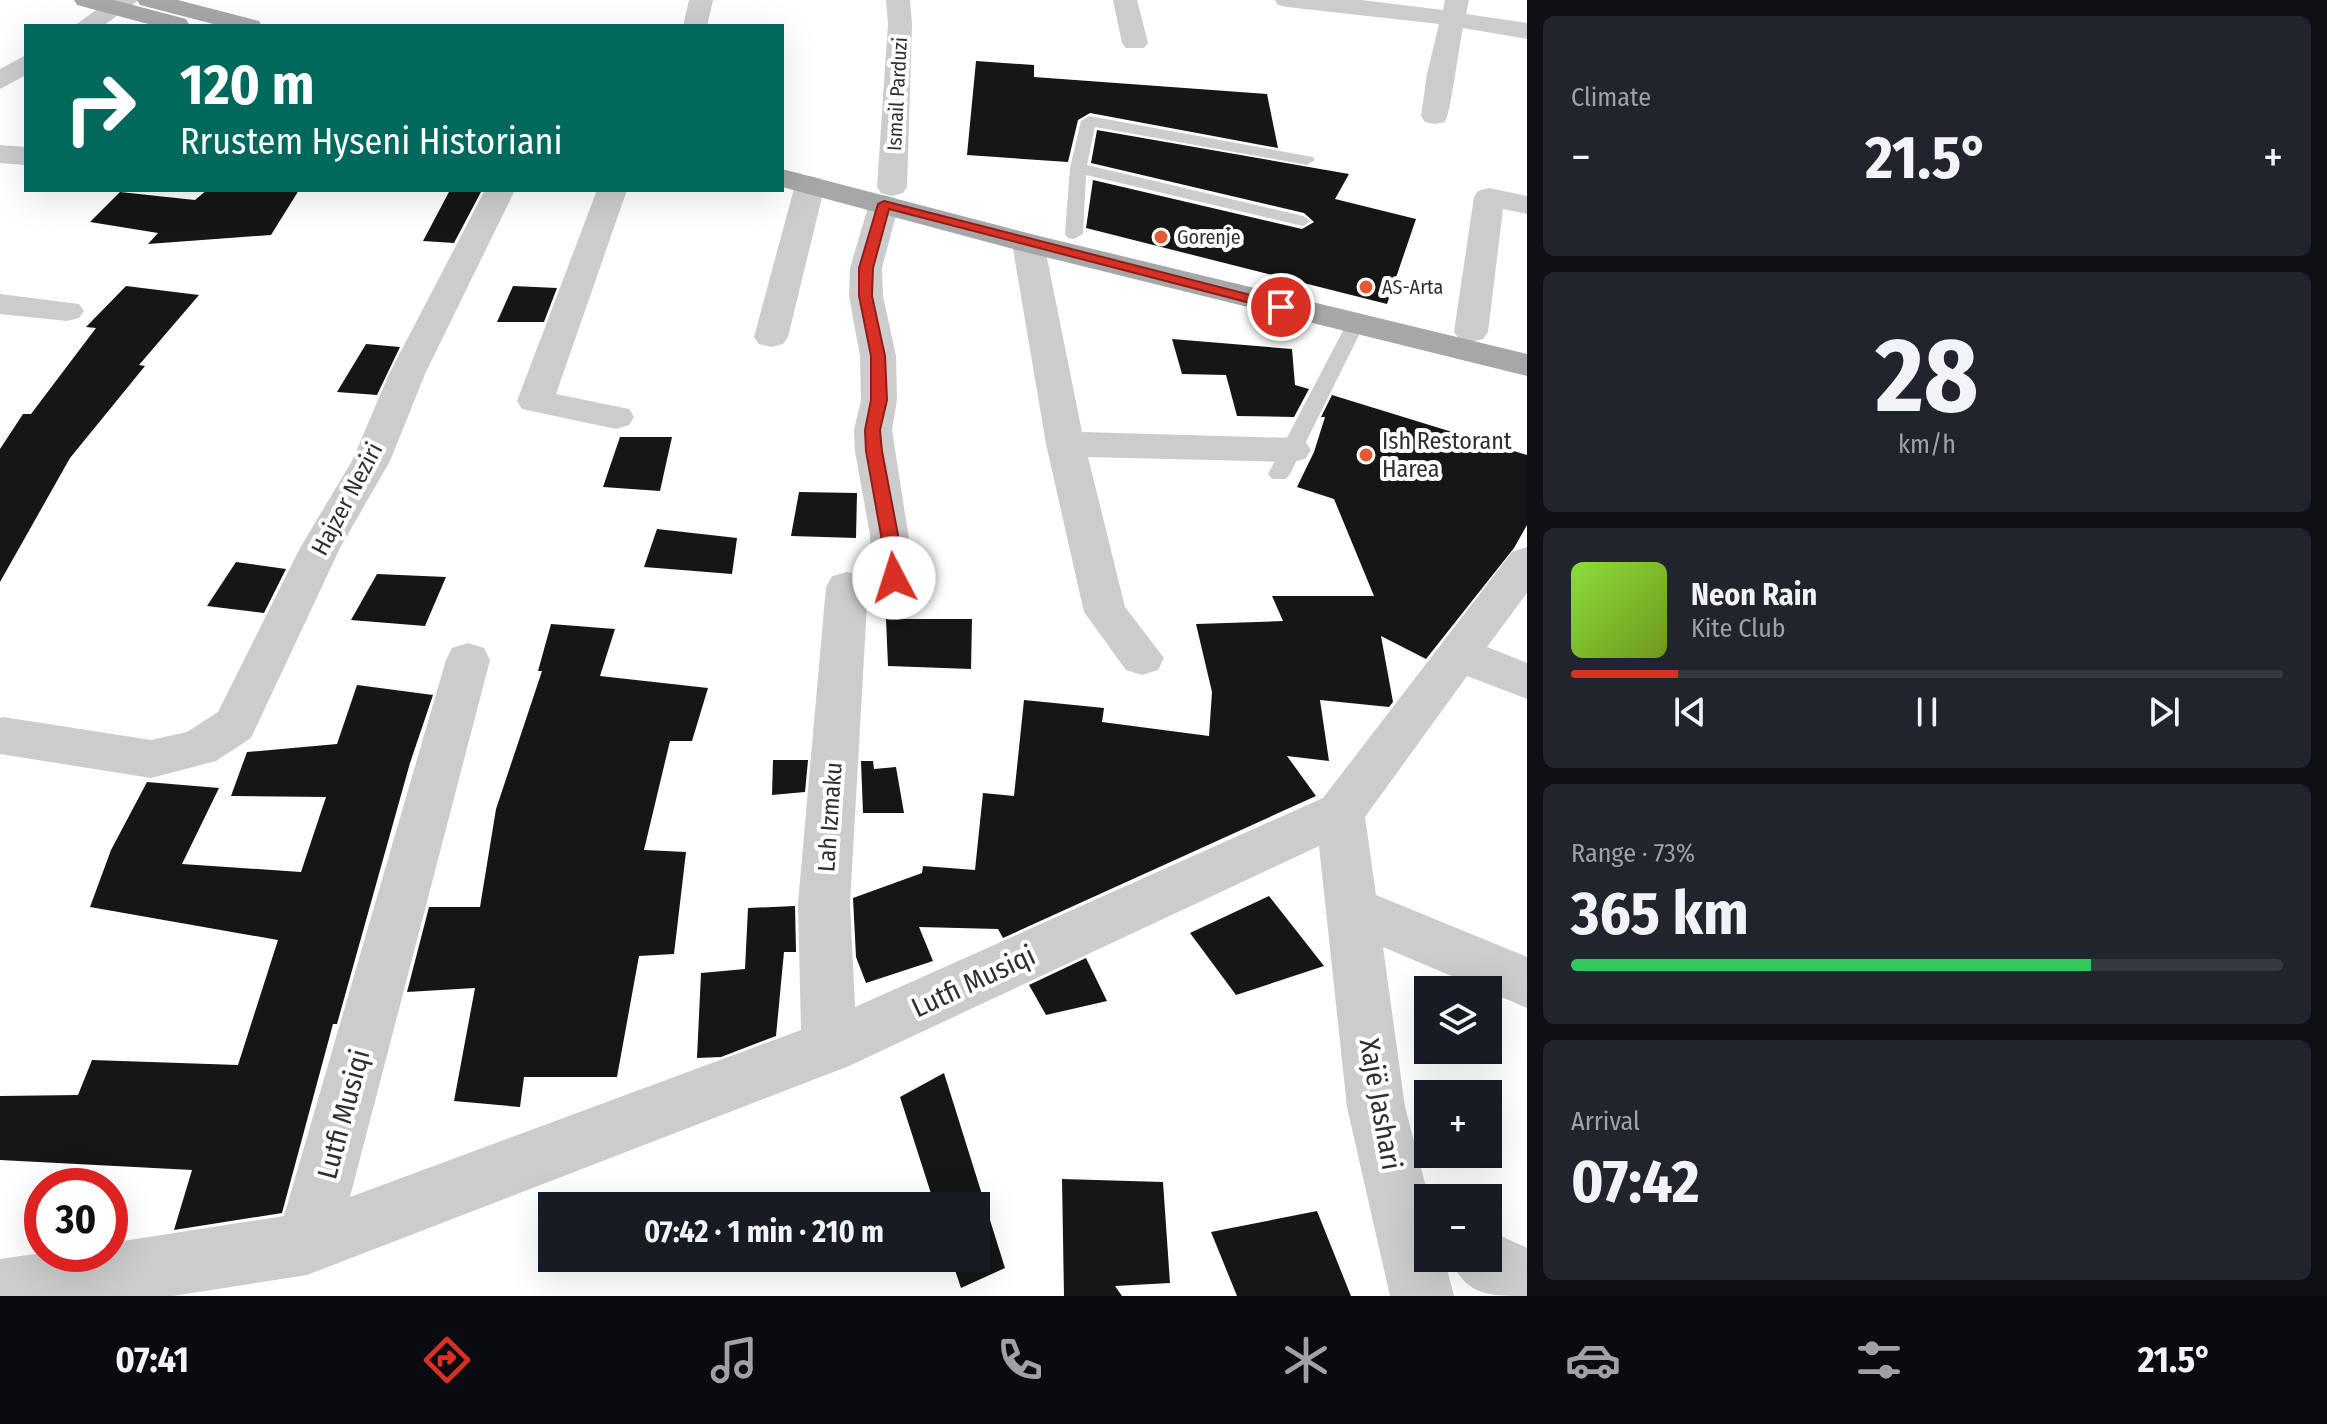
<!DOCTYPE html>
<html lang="en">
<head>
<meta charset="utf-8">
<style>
	body { margin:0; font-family:"Fira Sans Condensed",sans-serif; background:#20242c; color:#f1f3f6; height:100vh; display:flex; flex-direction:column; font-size:30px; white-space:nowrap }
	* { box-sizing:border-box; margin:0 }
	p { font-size:26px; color:#9ea1a6 }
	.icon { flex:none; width:44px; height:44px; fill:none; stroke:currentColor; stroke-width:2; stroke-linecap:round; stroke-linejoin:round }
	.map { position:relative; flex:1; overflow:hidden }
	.details { display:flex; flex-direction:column; gap:16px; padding:16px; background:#0d0f14; width:800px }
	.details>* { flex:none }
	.guide { position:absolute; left:24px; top:24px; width:760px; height:168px; border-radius:0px; box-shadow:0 8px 32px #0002; background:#00695c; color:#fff; overflow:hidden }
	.controls { position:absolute; left:1414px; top:976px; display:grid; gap:16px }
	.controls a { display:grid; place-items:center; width:88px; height:88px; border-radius:0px; background:#171b24; box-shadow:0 8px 32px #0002; font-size:40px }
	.speed { position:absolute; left:24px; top:1168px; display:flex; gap:16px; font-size:40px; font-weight:700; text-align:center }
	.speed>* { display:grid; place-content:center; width:104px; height:104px; border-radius:50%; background:#171b24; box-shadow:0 8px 32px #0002; line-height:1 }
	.speed .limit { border:12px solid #d22; background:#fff; color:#111 }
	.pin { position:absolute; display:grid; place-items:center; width:68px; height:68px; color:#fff; margin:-34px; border:4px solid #fff; border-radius:50%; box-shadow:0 2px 8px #0007 }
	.me { position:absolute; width:88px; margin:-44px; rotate:355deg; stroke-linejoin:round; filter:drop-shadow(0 0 6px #0008) }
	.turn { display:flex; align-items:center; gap:28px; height:168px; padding:0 24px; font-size:36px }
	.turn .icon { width:104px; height:104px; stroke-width:2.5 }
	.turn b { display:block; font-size:56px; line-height:68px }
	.big { font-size:60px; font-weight:700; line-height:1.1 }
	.details .tile { flex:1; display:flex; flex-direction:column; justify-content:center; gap:12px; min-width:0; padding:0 28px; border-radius:12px; background:#20242c }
	.details .dial { align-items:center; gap:0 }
	.dial b { font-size:104px; line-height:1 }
	.song { display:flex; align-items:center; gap:24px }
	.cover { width:96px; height:96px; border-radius:12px; background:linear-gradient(135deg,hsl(90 70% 55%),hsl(80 70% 35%)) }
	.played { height:8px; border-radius:4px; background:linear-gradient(90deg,#d93025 15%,#363941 15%) }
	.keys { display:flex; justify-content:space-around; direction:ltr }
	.heat { display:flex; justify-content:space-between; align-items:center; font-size:44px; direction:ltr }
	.charge { height:12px; border-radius:6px; background:linear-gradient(90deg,#34c759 73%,#363941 0) }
	.trip { position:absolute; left:538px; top:1192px; width:452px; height:80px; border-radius:0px; background:#171b24; box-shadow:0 8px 32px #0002; font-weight:700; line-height:80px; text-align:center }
	.tabs { display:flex; height:128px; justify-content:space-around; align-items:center; background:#090b0e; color:#9ea1a6 }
	.tabs .icon { width:56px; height:56px }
	.tabs .on { color:#d93025 }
	.tabs b { font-size:36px; color:#f1f3f6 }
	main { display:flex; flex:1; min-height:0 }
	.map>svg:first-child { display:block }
	.building { fill:#161616 }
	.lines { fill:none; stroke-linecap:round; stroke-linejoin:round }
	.service { fill:#ccc; fill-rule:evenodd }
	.minor { fill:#ccc; fill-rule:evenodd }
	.tertiary { fill:#ccc; fill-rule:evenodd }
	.primary { fill:#a7a7a7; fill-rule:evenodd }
	.route { fill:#d93025; stroke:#8d1f18; stroke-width:2 }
	.poi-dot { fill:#e25a35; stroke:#fff; stroke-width:3 }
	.labels { text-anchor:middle; stroke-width:8; stroke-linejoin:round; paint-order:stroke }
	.far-street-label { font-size:20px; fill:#2f2f2f; stroke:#fff }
	.far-poi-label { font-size:20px; fill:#2f2f2f; stroke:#fff; text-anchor:start }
	.poi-label { font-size:24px; fill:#2f2f2f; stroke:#fff; text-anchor:start }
	.street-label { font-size:24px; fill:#2f2f2f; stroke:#fff }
	.near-street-label { font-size:28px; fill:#2f2f2f; stroke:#fff }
</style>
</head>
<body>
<main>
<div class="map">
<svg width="1527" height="1296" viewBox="0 0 1527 1296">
	<rect width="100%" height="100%" fill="#fff"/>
	<g class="building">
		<path d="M976,61L1034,65V77L1267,94L1278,148L1090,113L1078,120L1068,162L967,155Z"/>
		<path d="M1097,130L1349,174L1335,199L1416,219L1387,304L1086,228L1093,180L1302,229L1314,222L1304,213L1091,163Z"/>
		<path d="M207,190H299L271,235L148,244L158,233L90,222L120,192L195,200Z"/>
		<path d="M450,190H482L454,243L423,241Z"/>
		<path d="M126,286L199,295L139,365L145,366L70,458L0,582V449L23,414H31L96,328L86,327Z"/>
		<path d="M513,286L557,288L544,322H497Z"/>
		<path d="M1172,339L1292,349L1295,385L1309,389L1294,417L1237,416L1226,375L1182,374Z"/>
		<path d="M366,344L400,347L377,395L337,392Z"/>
		<path d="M1332,395L1527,455V525L1514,548L1426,659L1381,636L1393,702L1389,707L1320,700L1329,761L1287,756L1316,796L1003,938L998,929L919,927L933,961L866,983L856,957L853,898L922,873L923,866L975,870L983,793L1014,796L1024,700L1104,708L1102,722L1209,736L1212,692L1196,624L1283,621L1272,596H1374L1334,499L1297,487L1314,452L1325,417H1321Z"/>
		<path d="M620,437H672L660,491L603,487Z"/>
		<path d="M799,492L857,493L856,538L791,536Z"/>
		<path d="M657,529L737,538L732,574L644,567Z"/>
		<path d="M236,562L286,569L264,613L207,606Z"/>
		<path d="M377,574L446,577L425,626L351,620Z"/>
		<path d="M886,619H972L971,669L888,666Z"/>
		<path d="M551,624L615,629L600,676L708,688L692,741H670L644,850L686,852L674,954L639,956L617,1077H524L520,1107L454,1101L475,988L407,992L429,907H480L496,809L542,671H538Z"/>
		<path d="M357,685L433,695L410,763L337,1024H333L282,1213L174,1230L192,1170L0,1160V1096L78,1095L92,1060L238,1065L278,940L90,907L111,850L147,782L219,788L182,864L301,872L326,797L231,796L247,752L337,744Z"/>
		<path d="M773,760H808L805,792L772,795Z"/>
		<path d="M861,761H873L874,769L896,767L904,813H863Z"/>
		<path d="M1269,896L1324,966L1236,995L1190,933Z"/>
		<path d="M795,906L796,952H784L776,1036L721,1057L697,1058L701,973L745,969L748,908Z"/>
		<path d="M1086,958L1107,1001L1046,1015L1029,985Z"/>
		<path d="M944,1073L1005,1268L961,1288L951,1258H976V1206H935L900,1097Z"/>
		<path d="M1062,1179L1163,1182L1170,1283L1115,1286L1122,1296H1064Z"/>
		<path d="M1317,1211L1351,1296H1237L1211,1232Z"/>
	</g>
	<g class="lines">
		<g class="service">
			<path d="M1089,116L1313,157L1315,160L1307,165L1095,127L1087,165L1303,216L1311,221L1303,226L1086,175L1083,234L1074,239L1068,238L1065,234L1070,168L1081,121Z"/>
			<path d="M1356,317L1365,323L1290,474L1286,479H1272L1268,474L1347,323Z"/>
		</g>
		<g class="minor">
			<path d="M689,0H713L707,26H683Z"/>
			<path d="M886,0H910L912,24L907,187L903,193L892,196L881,193L877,187L888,24Z"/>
			<path d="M1113,0H1137L1148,43L1144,48H1126L1122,43Z"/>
			<path d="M1275,0H1361L1443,10L1445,0H1469L1466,14L1527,23V39L1463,28C1459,45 1451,113 1445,122L1435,124L1425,122L1421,116L1427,74L1439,24L1287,7L1278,5Z"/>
			<path d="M0,145L26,147V165L0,163Z"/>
			<path d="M810,176L821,179L825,185L788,337L783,344L771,347L759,344L754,337L795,185L799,179Z"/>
			<path d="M1489,188L1527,196V214L1503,209L1488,332L1483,339L1471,342L1459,339L1454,332L1474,197L1478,191Z"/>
			<path d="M485,190H515L425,374L390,461L340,548L251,738L216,761L151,778L0,754V718L3,717L151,740L187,732L218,712L300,548L352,461L389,374Z"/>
			<path d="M597,190H627L556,394L629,409L634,417L629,425L616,429L522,409L517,401Z"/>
			<path d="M884,195L895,198L899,204L882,268L883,296L896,356L897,400L892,430L915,578L909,589L894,593L879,589L873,578L870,535L855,451L854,430L861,400L860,356L849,296L850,268L869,204L873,198Z"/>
			<path d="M1028,234L1039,236L1044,243L1082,432L1292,438L1305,441L1311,450L1305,459L1292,462L1088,457L1125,607L1164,658L1158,670L1142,675L1126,670L1084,612L1046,444L1012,243L1017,236Z"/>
			<path d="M0,294L79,304L84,311L79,318L67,321L0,314Z"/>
			<path d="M1527,547V593L1487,647L1527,663V699L1467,676L1365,817L1376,895L1527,957V1008L1383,947L1405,1107L1429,1198L1428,1258H1444L1454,1296H1390L1347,1107L1319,846L849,1066L307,1275L173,1296H0V1259L42,1253L110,1254V1243L284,1216L446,660L452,648L468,643L484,648L490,660L350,1197L801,1030L798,903L826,587L832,576L847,572L862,576L868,587L850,903L855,1007L1323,798L1512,552Z"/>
			<path d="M1488,1230L1527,1248V1296C1488,1296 1466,1296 1450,1258H1488Z"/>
		</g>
		<g class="tertiary">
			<path d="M110,0H139L103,26H74Z"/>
			<path d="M26,55V75L0,89V69Z"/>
		</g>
		<g class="primary">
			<path d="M74,0H114L186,19L189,24L156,26L77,5Z"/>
			<path d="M137,0H178L259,21L262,26H221L140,5Z"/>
			<path d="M782,169L1035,235L1527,354V376L1017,250L782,187Z"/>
		</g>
	</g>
	<path class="route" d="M884,201L1286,304L1288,307L1281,311L889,209L873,268L872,296L885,356L887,400L880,430L882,451L898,535L902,578L894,584L885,578L881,535L866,451L865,430L871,400V356L859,296V268L878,204Z"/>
	<g class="poi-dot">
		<circle cx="1161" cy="237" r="8"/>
		<circle cx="1366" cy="287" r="8"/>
		<circle cx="1366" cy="455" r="8"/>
	</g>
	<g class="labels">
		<g class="far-street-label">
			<text transform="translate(897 94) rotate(-87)" y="7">Ismail Parduzi</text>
		</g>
		<g class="far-poi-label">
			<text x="1177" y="244">Gorenje</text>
			<text x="1382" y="294">AS-Arta</text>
		</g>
		<g class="poi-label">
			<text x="1382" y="449">Ish Restorant<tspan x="1382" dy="28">Harea</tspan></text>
		</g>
		<g class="street-label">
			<text transform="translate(347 499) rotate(-62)" y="8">Hajzer Neziri</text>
			<text transform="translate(830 817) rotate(-86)" y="8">Lah Izmaku</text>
		</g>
		<g class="near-street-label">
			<text transform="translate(973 981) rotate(-25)" y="10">Lutfi Musiqi</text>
			<text transform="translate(1381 1104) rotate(80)" y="10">Xajë Jashari</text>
			<text transform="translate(343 1114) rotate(-75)" y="10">Lutfi Musiqi</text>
		</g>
	</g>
</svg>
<div class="controls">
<a><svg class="icon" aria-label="layers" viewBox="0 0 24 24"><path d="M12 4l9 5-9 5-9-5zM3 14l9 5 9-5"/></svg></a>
<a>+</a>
<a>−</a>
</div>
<div class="speed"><div class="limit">30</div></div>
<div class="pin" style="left:1281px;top:307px;background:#d93025"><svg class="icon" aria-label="arrive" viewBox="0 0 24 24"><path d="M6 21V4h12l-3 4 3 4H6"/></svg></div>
<svg class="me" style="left:894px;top:578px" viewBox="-20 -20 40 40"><circle r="19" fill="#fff"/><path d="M0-13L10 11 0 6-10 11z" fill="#d93025"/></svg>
<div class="trip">07:42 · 1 min · 210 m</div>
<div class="guide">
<div class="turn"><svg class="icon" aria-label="right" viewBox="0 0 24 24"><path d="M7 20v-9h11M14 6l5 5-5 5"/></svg><div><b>120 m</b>Rrustem Hyseni Historiani</div></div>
</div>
</div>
<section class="details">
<div class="tile"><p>Climate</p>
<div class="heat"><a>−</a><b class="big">21.5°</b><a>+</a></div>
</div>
<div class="tile dial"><b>28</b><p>km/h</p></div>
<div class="tile">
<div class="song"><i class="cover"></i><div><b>Neon Rain</b><p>Kite Club</p></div></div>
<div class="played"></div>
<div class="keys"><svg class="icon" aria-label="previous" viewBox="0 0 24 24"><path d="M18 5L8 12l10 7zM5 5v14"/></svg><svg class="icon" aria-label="pause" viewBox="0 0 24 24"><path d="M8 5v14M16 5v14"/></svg><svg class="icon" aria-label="next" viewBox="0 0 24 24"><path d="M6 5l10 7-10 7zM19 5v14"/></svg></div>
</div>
<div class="tile"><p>Range · 73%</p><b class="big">365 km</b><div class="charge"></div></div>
<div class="tile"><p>Arrival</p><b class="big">07:42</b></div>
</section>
</main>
<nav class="tabs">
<b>07:41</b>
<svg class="icon on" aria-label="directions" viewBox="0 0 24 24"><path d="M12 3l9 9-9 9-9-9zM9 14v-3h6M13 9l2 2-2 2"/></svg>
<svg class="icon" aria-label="music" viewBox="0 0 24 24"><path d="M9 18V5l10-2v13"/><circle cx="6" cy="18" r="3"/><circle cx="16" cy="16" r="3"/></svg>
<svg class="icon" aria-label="phone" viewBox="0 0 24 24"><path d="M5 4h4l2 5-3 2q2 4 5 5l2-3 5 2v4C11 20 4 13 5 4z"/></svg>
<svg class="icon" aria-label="climate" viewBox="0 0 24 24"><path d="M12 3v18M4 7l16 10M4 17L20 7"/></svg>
<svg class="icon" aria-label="car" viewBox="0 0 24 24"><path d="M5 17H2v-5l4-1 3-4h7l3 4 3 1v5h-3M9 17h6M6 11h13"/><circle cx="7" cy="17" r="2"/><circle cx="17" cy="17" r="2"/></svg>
<svg class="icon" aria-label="filters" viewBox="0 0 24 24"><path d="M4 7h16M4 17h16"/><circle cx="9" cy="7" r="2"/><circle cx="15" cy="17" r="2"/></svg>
<b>21.5°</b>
</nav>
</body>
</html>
